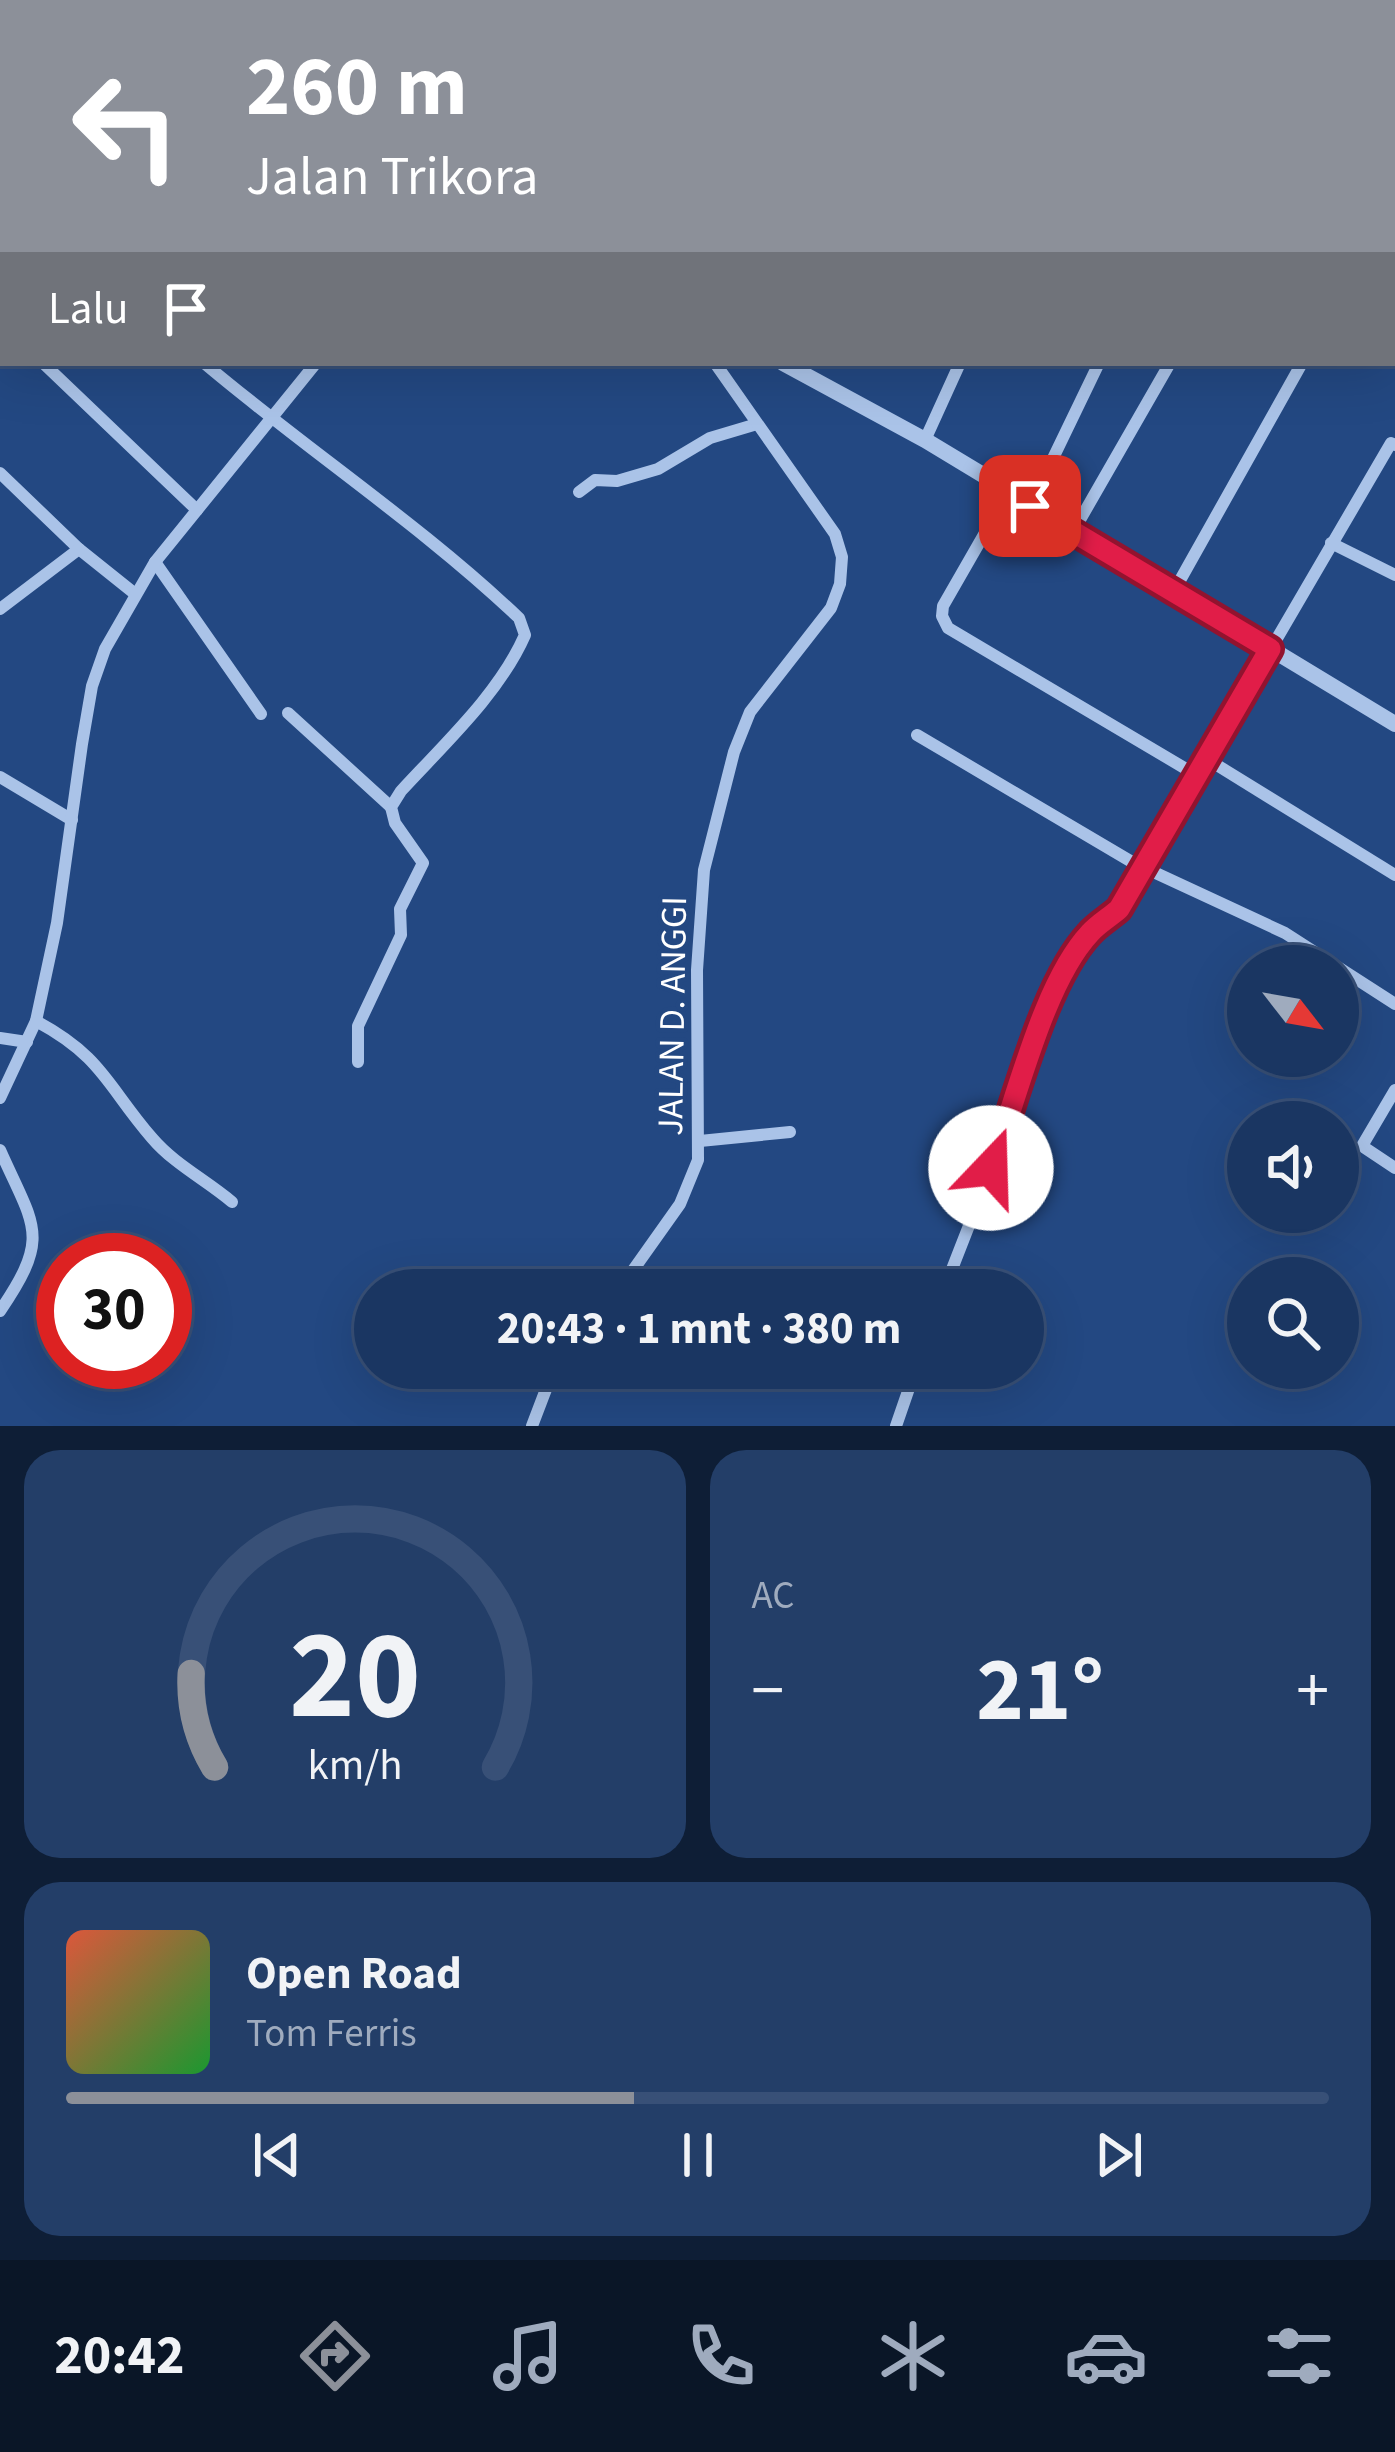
<!DOCTYPE html>
<html lang="id">
<head>
<meta charset="utf-8">
<style>
	body { margin:0; font-family:"Source Sans 3",sans-serif; background:#233e68; color:#f1f3f6; height:100vh; display:flex; flex-direction:column; font-size:45px; white-space:nowrap }
	* { box-sizing:border-box; margin:0 }
	p { font-size:39px; color:#9fabbe }
	.icon { flex:none; width:66px; height:66px; fill:none; stroke:currentColor; stroke-width:2; stroke-linecap:round; stroke-linejoin:round }
	.map { position:relative; height:1426px; overflow:hidden }
	.side { display:flex; flex-direction:column; gap:24px; padding:24px; background:#0e1e36; flex:1 }
	.side>* { flex:none }
	.hud { position:absolute; left:0px; top:0px; width:1395px; height:366px; box-shadow:0 12px 48px #0002,0 0 0 3px #385077; background:#8c9099; color:#fff; overflow:hidden }
	.needle { width:78px; rotate:121deg }
	.tools { position:absolute; left:1227px; top:945px; display:grid; gap:24px }
	.tools a { display:grid; place-items:center; width:132px; height:132px; border-radius:50%; background:#1a3662; box-shadow:0 12px 48px #0002,0 0 0 3px #385077; font-size:60px }
	.speed { position:absolute; left:36px; top:1233px; display:flex; gap:24px; font-size:60px; font-weight:700; text-align:center }
	.speed>* { display:grid; place-content:center; width:156px; height:156px; border-radius:50%; background:#1a3662; box-shadow:0 12px 48px #0002,0 0 0 3px #385077; line-height:1 }
	.speed .limit { border:18px solid #d22; background:#fff; color:#111 }
	.pin { position:absolute; display:grid; place-items:center; width:102px; height:102px; color:#fff; margin:-51px; border-radius:24px; box-shadow:0 6px 18px #0006 }
	.me { position:absolute; width:132px; margin:-66px; rotate:21deg; stroke-linejoin:round; filter:drop-shadow(0 0 9px #0008) }
	.turn { display:flex; align-items:center; gap:42px; height:252px; padding:0 48px; font-size:54px }
	.turn .icon { width:156px; height:156px; stroke-width:2.5 }
	.turn b { display:block; font-size:84px; line-height:102px }
	.then { display:flex; align-items:center; height:114px; padding:0 48px; background:#0003; gap:24px; font-size:45px }
	.big { font-size:90px; font-weight:700; line-height:1.1 }
	.side .tile { flex:1; display:flex; flex-direction:column; justify-content:center; gap:18px; min-width:0; padding:0 42px; border-radius:36px; background:#233e68 }
	.side .dial { align-items:center; gap:0 }
	.dial svg { height:312px; overflow:visible; fill:none; stroke:#385077; stroke-width:7; stroke-linecap:round; text-anchor:middle }
	.dial text { fill:#f1f3f6; stroke:none }
	.song { display:flex; align-items:center; gap:36px }
	.cover { width:144px; height:144px; border-radius:18px; background:linear-gradient(135deg,hsl(10 70% 55%),hsl(130 70% 35%)) }
	.played { height:12px; border-radius:6px; background:linear-gradient(90deg,#8c9099 45%,#385077 45%) }
	.keys { display:flex; justify-content:space-around; direction:ltr }
	.heat { display:flex; justify-content:space-between; align-items:center; font-size:66px; direction:ltr }
	.side .tiles { flex:1; display:grid; gap:24px; grid-template-columns:1fr 1fr }
	.tile:last-child { grid-column:span 2 }
	.trip { position:absolute; left:354px; top:1269px; width:690px; height:120px; border-radius:60px; background:#1a3662; box-shadow:0 12px 48px #0002,0 0 0 3px #385077; font-weight:700; line-height:120px; text-align:center }
	.tab-bar { display:flex; height:192px; justify-content:space-around; align-items:center; background:#0a1627; color:#9fabbe }
	.tab-bar .icon { width:84px; height:84px }
	.tab-bar .active { color:#8c9099 }
	.tab-bar b { font-size:54px; color:#f1f3f6 }
	.map>svg:first-child { display:block }
	.lines { fill:none; stroke-linecap:round; stroke-linejoin:round }
	.stream { stroke:#9ebde9; stroke-width:4.5 }
	.minor { stroke:#aac3e8; stroke-width:12 }
	.tertiary { stroke:#aac3e8; stroke-width:16 }
	.route-casing { stroke:#92132f; stroke-width:30 }
	.route { stroke:#e11d48; stroke-width:21 }
	.labels { text-anchor:middle; stroke-width:9; stroke-linejoin:round; paint-order:stroke }
	.street-label { font-size:36px; fill:#fff; stroke:#234882 }
</style>
</head>
<body>
<div class="map">
<svg width="1395" height="1426" viewBox="0 0 1395 1426">
	<rect width="100%" height="100%" fill="#234882"/>
	<g class="lines">
		<path class="stream" d="M487,3L489,0"/>
		<g class="minor">
			<path d="M506,0L509,3"/>
			<path d="M1253,0L1259,3"/>
			<path d="M131,3L135,0"/>
			<path d="M720,3L721,0"/>
			<path d="M850,3L852,0"/>
			<path d="M1129,3L1130,0"/>
			<path d="M0,6L3,8"/>
			<path d="M1392,74L1395,76"/>
			<path d="M0,135L3,132"/>
			<path d="M0,159L3,162"/>
			<path d="M1392,204L1395,198"/>
			<path d="M0,322L3,324"/>
			<path d="M43,363L197,510"/>
			<path d="M204,363C307,450 421,525 519,618L525,635C499,694 444,744 401,791L391,807L395,823L423,863L400,909L401,935L358,1026V1062"/>
			<path d="M925,440L960,363"/>
			<path d="M0,473L79,549L134,593"/>
			<path d="M1009,491L943,606L942,616L948,628L1198,776"/>
			<path d="M579,492L595,480L617,481L658,469L710,438L757,424"/>
			<path d="M1030,506L1099,363"/>
			<path d="M1073,532L1170,363"/>
			<path d="M1331,543L1395,575"/>
			<path d="M155,562L261,714"/>
			<path d="M1174,591L1302,363"/>
			<path d="M0,609L79,549"/>
			<path d="M288,713L391,807"/>
			<path d="M917,735L1132,862L1285,933L1395,1004"/>
			<path d="M1207,759L1395,875"/>
			<path d="M0,777L72,820"/>
			<path d="M36,1021C103,1057 107,1086 152,1138C174,1164 206,1180 232,1202"/>
			<path d="M0,1038L27,1042"/>
			<path d="M1395,1090L1362,1146L1395,1168"/>
			<path d="M0,1098L36,1021L57,923L82,744L92,686L105,649L155,562L316,363"/>
			<path d="M700,1141L790,1132"/>
			<path d="M0,1150C34,1227 52,1235 0,1311"/>
			<path d="M619,1290L680,1204L698,1160L697,970L704,870L734,752L750,712L831,608L840,584L842,557L835,534L715,363"/>
			<path d="M944,1290C965,1235 987,1181 1007,1126C1037,1044 1048,967 1119,909L1391,443L1395,445"/>
			<path d="M532,1426L548,1384L559,1368"/>
			<path d="M896,1426L916,1368"/>
		</g>
		<g class="tertiary">
			<path d="M322,0L325,3"/>
			<path d="M975,3L977,0"/>
			<path d="M783,363L925,440L1395,724"/>
		</g>
	</g>
	<g class="lines">
		<defs>
			<path id="route" d="M991,1168C1016,1102 1043,983 1090,933C1098,924 1110,917 1119,909L1270,649L1030,506"/>
		</defs>
		<use href="#route" class="route-casing"/>
		<use href="#route" class="route"/>
	</g>
	<g class="labels">
		<g class="street-label">
			<text transform="translate(671 1016) rotate(-89)" y="13">JALAN D. ANGGI</text>
		</g>
	</g>
</svg>
<div class="tools">
<a><svg class="needle" viewBox="-14 -14 28 28"><path d="M0-13l5 13h-10z" fill="#e53935"/><path d="M0 13l5-13h-10z" fill="#9fabbe"/></svg></a>
<a><svg class="icon" aria-label="sound" viewBox="0 0 24 24"><path d="M4 9h4l5-4v14l-5-4H4zM17 9q2 3 0 6"/></svg></a>
<a><svg class="icon" aria-label="search" viewBox="0 0 24 24"><circle cx="10" cy="10" r="6"/><path d="M15 15l6 6"/></svg></a>
</div>
<div class="speed"><div class="limit">30</div></div>
<div class="pin" style="left:1030px;top:506px;background:#d93025"><svg class="icon" aria-label="arrive" viewBox="0 0 24 24"><path d="M6 21V4h12l-3 4 3 4H6"/></svg></div>
<svg class="me" style="left:991px;top:1168px" viewBox="-20 -20 40 40"><circle r="19" fill="#fff"/><path d="M0-13L10 11 0 6-10 11z" fill="#e11d48"/></svg>
<div class="trip">20:43 · 1 mnt · 380 m</div>
<div class="hud">
<div class="turn"><svg class="icon" aria-label="left" viewBox="0 0 24 24"><path d="M17 20v-9H6M10 6l-5 5 5 5"/></svg><div><b>260 m</b>Jalan Trikora</div></div>
<div class="then">Lalu<svg class="icon" aria-label="arrive" viewBox="0 0 24 24"><path d="M6 21V4h12l-3 4 3 4H6"/></svg></div>
</div>
</div>
<section class="side">
<div class="tiles">
<div class="tile dial"><svg viewBox="0 0 100 80">
<path d="M14 69A42 42 0 1 1 86 69"/>
<path d="M14 69A42 42 0 0 1 8 45" stroke="#8c9099"/>
<text x="50" y="56" font-size="32" font-weight="700">20</text>
<text x="50" y="72" font-size="11">km/h</text>
</svg></div>
<div class="tile"><p>AC</p>
<div class="heat"><a>−</a><b class="big">21°</b><a>+</a></div>
</div>
<div class="tile">
<div class="song"><i class="cover"></i><div><b>Open Road</b><p>Tom Ferris</p></div></div>
<div class="played"></div>
<div class="keys"><svg class="icon" aria-label="previous" viewBox="0 0 24 24"><path d="M18 5L8 12l10 7zM5 5v14"/></svg><svg class="icon" aria-label="pause" viewBox="0 0 24 24"><path d="M8 5v14M16 5v14"/></svg><svg class="icon" aria-label="next" viewBox="0 0 24 24"><path d="M6 5l10 7-10 7zM19 5v14"/></svg></div>
</div>
</div>
</section>
<nav class="tab-bar">
<b>20:42</b>
<svg class="icon active" aria-label="directions" viewBox="0 0 24 24"><path d="M12 3l9 9-9 9-9-9zM9 14v-3h6M13 9l2 2-2 2"/></svg>
<svg class="icon" aria-label="music" viewBox="0 0 24 24"><path d="M9 18V5l10-2v13"/><circle cx="6" cy="18" r="3"/><circle cx="16" cy="16" r="3"/></svg>
<svg class="icon" aria-label="phone" viewBox="0 0 24 24"><path d="M5 4h4l2 5-3 2q2 4 5 5l2-3 5 2v4C11 20 4 13 5 4z"/></svg>
<svg class="icon" aria-label="climate" viewBox="0 0 24 24"><path d="M12 3v18M4 7l16 10M4 17L20 7"/></svg>
<svg class="icon" aria-label="car" viewBox="0 0 24 24"><path d="M5 17H2v-5l4-1 3-4h7l3 4 3 1v5h-3M9 17h6M6 11h13"/><circle cx="7" cy="17" r="2"/><circle cx="17" cy="17" r="2"/></svg>
<svg class="icon" aria-label="filters" viewBox="0 0 24 24"><path d="M4 7h16M4 17h16"/><circle cx="9" cy="7" r="2"/><circle cx="15" cy="17" r="2"/></svg>
</nav>
</body>
</html>
